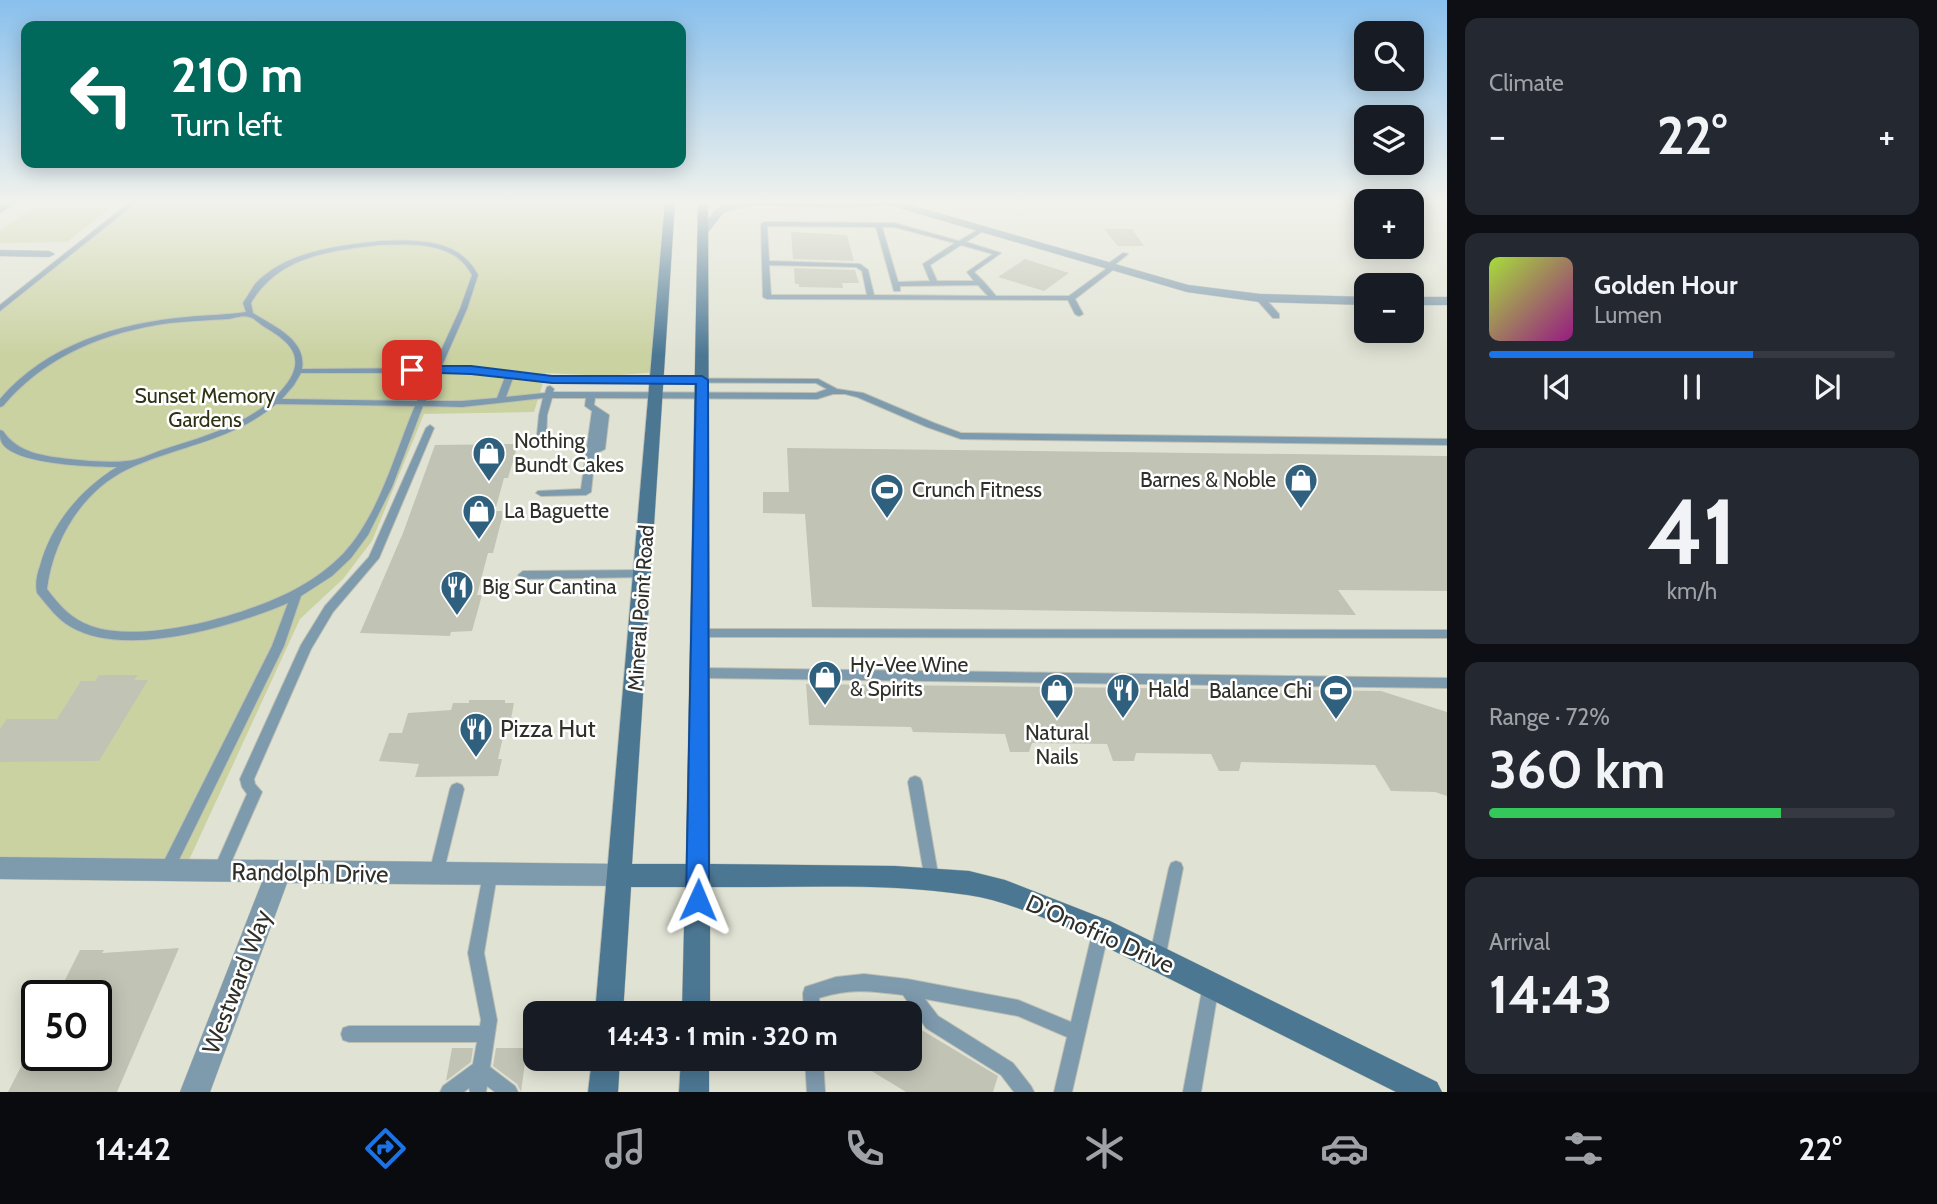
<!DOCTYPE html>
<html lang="en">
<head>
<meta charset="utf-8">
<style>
	body { margin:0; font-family:Cabin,sans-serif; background:#242831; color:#f1f3f6; height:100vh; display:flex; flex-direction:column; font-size:26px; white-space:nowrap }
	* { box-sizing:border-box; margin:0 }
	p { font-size:23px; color:#9ea1a6 }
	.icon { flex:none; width:38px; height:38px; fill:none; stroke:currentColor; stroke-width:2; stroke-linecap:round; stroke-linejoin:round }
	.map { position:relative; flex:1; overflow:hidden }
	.side { display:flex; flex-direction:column; gap:18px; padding:18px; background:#0d0f14; width:490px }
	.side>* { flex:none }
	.banner { position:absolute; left:21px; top:21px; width:665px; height:147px; border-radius:14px; box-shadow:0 4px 18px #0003; background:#00695c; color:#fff; overflow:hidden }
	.buttons { position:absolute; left:1354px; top:21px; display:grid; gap:14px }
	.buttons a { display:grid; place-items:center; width:70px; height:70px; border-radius:14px; background:#171b24; box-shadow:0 4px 18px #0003; font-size:35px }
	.speed { position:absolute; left:21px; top:980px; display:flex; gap:14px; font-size:35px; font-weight:700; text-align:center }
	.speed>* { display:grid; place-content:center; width:91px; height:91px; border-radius:50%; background:#171b24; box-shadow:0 4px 18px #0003; line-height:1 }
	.speed .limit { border:4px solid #111; border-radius:10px; background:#fff; color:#111 }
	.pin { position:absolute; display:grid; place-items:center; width:60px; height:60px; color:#fff; margin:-30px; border-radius:14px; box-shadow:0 4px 10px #0006 }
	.me { position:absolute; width:77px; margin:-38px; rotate:1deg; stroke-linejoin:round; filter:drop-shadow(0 0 5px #0008) }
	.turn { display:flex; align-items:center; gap:24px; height:147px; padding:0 35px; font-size:32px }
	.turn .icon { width:91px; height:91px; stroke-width:2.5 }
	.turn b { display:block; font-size:49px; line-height:60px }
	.big { font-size:52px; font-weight:700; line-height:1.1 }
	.side .tile { flex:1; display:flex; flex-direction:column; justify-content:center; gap:10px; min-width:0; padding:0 24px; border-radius:14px; background:#242831 }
	.side .dial { align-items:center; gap:0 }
	.dial b { font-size:91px; line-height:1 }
	.song { display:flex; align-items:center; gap:21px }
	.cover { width:84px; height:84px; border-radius:10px; background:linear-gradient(135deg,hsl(80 70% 55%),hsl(310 70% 35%)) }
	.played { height:7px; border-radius:4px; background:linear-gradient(90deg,#1a73e8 65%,#363941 65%) }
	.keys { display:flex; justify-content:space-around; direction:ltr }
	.heat { display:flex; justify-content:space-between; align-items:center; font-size:38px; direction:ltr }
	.charge { height:10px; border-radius:5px; background:linear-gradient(90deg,#34c759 72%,#363941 0) }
	.trip { position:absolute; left:523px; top:1001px; width:399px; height:70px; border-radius:14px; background:#171b24; box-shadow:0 4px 18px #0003; font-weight:700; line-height:70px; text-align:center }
	.tab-bar { display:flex; height:112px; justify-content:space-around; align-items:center; background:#090b0e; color:#9ea1a6 }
	.tab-bar .icon { width:49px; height:49px }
	.tab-bar .active { color:#1a73e8 }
	.tab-bar b { font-size:32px; color:#f1f3f6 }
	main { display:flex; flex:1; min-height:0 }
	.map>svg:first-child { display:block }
	.green { fill:#cad2a2 }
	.building { fill:#c1c4b5 }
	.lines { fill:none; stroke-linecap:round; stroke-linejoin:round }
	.lane-casing { stroke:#bdbfb2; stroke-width:2 }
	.street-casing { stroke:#bdbfb2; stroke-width:1 }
	.secondary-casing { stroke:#bdbfb2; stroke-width:1 }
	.lane { fill:#7e9aad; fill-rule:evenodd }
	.street { fill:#7e9aad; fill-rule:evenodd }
	.secondary { fill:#4c7793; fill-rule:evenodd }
	.route { fill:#1a73e8; stroke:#114b97; stroke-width:2 }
	.labels { text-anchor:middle; stroke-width:5; stroke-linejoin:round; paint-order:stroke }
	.park-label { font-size:21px; fill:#2e3313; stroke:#fff }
	.poi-label { font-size:21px; fill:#2f302a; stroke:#fff; text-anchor:start }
	.street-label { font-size:21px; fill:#2f302a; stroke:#fff }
	.near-poi-label { font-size:24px; fill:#2f302a; stroke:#fff; text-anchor:start }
	.near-street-label { font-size:24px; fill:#2f302a; stroke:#fff }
</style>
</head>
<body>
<main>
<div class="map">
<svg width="1447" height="1092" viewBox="0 0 1447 1092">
	<rect width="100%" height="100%" fill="#e0e3d4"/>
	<g class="green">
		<path d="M131,202H671L659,372L607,376L546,373L534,412L424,414L372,541L343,579L300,619L184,871L0,868V306Z"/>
		<path d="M36,207H112L67,242L0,243V230Z"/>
	</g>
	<g class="building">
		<path d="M1104,229H1132L1144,246H1118Z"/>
		<path d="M791,232L847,235L854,261L793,259Z"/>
		<path d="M1025,259L1069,273L1044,291L998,277Z"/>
		<path d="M794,268L855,270L859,283H842L843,288L799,287V284H795Z"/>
		<path d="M518,444L508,478H504L495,511H502V518L493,553H488L477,595H482L472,631L451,632L450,636L360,633L403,533L435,445Z"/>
		<path d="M787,448L1447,456V591L1338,590L1356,615L812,607L805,514L763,513V492H789Z"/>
		<path d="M99,675H138L134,680H148L99,761L0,762V729L7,719H57L81,681H95Z"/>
		<path d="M806,684L1381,691L1447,712V796L1435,792L1391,791L1375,765L1241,762L1239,771H1219L1211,754L1136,753L1134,761H1113L1107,744L1032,743L1029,752H1010L1005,734L913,732L911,727L809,725Z"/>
		<path d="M469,700H505V703H514L510,724H506L498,759H502L498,776L415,777L419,764L379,761L389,733H402L408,713L451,710L453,703H469Z"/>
		<path d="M179,948L117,1092H8L27,1055H96V996H57L80,950H104L102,953Z"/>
		<path d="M910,1023L998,1076L993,1092H906L852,1059H910Z"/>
		<path d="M452,1048H473L471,1062L446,1081Z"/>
		<path d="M496,1048H527L521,1092L517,1084L493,1066Z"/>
	</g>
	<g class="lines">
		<defs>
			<g id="lane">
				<path d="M130,202H137L0,311V305Z"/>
				<path d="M764,222L894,223L959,241L979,229H983V231L966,242L1001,253L974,272L984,282L996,296H1069L1106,269L1104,267L1105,266L1123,253L1128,254L1113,266L1115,268L1114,269L1075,299L1083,314L1079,316L1075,314L1068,300L767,299L763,297L761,224ZM767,226L876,227L894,291H900V286L978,285L988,296L874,295L868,270L860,264L769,261ZM882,227H894L955,243L923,264L930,281L898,282ZM961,245L993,254L967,272L974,281H937L930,265ZM769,265L856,267L862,271L867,295H771Z"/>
				<path d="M379,241C416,240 459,238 478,275L467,309L441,368H471L507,372L510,371L514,373L552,378L818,379L837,389L863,393L934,423L961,433L1447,439V445L961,439L927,427L857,397L845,394H833L817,399L595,398L594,405L609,415L605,449L595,454L591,492L586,495L541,496L536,493L538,491L581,489L592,411L585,406L586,398H552L547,415L546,445L541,448L536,445L539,415L543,398L462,407L423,406L392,487L368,535L351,558L332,576L301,596L284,646L171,876L166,878L161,876L159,871L272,646L288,603C234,626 126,659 71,627C57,619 48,606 37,593C35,584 37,574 40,566C51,524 81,489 117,467C95,467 10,465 1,441C0,439 0,433 0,430L3,431C18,453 43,456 69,459C88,461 108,463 127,461C138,460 151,454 162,450C206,436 263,421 290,379C306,352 283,338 263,326C259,323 254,318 249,317C244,315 234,318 229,319C209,320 190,321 170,323C105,332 46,355 3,406L0,407V399C46,345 118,323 187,317C207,315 226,315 246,312L243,303C247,297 251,290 255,284C286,251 337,246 379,241ZM379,245C413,244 454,241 472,275L460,309L433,368L302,369C307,339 273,326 253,313L251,303C279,256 329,251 379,245ZM471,372L505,377L497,398L462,401H426L438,373ZM301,373H430L417,401L282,399L294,385ZM513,378L552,382L816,383L827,389L816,393L553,392L554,389L550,386L547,387L545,393L506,397ZM276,404L415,406C394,455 380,514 343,554C331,566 316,578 301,586C253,614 145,645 91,626C71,619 59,605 47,589C53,540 82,491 128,469C179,445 231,442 276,404Z"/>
				<path d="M1257,296H1263L1279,314V318H1273L1257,300Z"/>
				<path d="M430,425L434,428L379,558L333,612L311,649L254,779L255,784L262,792L225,876L220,878L215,876L213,871L247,794L242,787L240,779L301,645L325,606L369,557L426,428Z"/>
				<path d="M644,570L649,574L648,577L523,579L518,575L523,571Z"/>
				<path d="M701,629L1447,630V638L701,637L697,636L695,633L697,630Z"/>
				<path d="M701,668L1447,678V688L701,678L697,676L695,673L697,670Z"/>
				<path d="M915,776L920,778L922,782L939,880L937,885L932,887L927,885L925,880L908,782L910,778Z"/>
				<path d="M457,783L462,785L464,789L443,874L441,879L436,881L431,879L429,874L450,789L452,785Z"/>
				<path d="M1176,861L1181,863L1183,868L1165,959L1163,965L1157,967L1151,965L1149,959L1169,868L1171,863Z"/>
				<path d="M490,868L495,870L497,875L484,953L497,1020L490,1067L515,1086L518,1092H495L487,1086L486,1092H470L469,1088L464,1092H440L443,1086L473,1064L477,1042H349L343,1040L341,1034L343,1028L349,1026H480L481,1020L468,953L483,875L485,870Z"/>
				<path d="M1101,922L1106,925L1109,930L1072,1092H1054L1067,1037L1018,1016L925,999L938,1016L1013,1063L1031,1086L1034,1092H1014L1001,1075L926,1028L903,995C871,991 851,988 819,998L820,1013H804L803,993L805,987L836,977L864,974L907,979L1018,1000L1071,1022L1093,930L1096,925Z"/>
				<path d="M1211,977L1217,979L1219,985L1201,1092H1183L1203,985L1205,979Z"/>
				<path d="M805,1059H823L825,1092H807Z"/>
			</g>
			<g id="street">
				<path d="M739,202H900L1188,285L1260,294L1367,297V305L1260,302L1187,292L889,205L842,208L756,205L724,212L706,235H698V231L717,208Z"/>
				<path d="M0,250L49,251L55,254L49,257L0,256Z"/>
				<rect x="1412" y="297" width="35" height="8"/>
				<path d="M0,857L620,864L629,867L632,875L629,883L620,886L287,883L210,1092H180L262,882L0,879Z"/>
			</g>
			<g id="secondary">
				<path d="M5,202H17L0,213V205Z"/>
				<path d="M665,202H675L632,864H686L698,202H708L710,864L895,866L969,871L1005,880L1110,921L1437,1082L1442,1092H1396L1060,924C1030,913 999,899 968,895C883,882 795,888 710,887V1013H682L685,887H631L623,1013H595Z"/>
				<path d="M592,1059H620L618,1092H588Z"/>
				<path d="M681,1059H709V1092H679Z"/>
			</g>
		</defs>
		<use href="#lane" class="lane-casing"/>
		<use href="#street" class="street-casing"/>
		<use href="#secondary" class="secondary-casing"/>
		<use href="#lane" class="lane"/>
		<use href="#street" class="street"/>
		<use href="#secondary" class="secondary"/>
	</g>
	<linearGradient id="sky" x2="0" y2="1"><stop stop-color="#89c0ed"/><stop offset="0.57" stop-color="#f1f2ec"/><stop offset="1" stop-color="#f1f2ec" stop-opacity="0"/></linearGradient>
	<rect width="1447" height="355" fill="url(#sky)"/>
	<path class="route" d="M412,366H471L552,376H702L708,380L709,900L706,908L698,911L690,908L686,900L696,384L552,383L471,374L408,372L406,370Z"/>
	<defs>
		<symbol id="shop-pin" viewBox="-11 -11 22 30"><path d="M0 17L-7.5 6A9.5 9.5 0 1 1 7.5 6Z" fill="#2f617e" stroke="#fff"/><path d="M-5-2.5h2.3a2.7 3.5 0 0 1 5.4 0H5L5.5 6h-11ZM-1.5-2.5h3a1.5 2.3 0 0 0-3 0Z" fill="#fff"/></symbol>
		<symbol id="stadium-pin" viewBox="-11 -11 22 30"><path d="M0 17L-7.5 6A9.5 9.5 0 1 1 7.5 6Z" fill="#2f617e" stroke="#fff"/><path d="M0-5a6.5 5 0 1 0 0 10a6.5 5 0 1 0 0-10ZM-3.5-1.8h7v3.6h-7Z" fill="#fff"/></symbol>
		<symbol id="restaurant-pin" viewBox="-11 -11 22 30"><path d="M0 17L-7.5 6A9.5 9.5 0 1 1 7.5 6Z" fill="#2f617e" stroke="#fff"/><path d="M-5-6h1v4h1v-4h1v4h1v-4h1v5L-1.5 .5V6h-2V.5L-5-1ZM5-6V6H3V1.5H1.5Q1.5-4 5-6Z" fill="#fff"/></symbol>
	</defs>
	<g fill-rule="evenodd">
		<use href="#shop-pin" x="470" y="434" width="38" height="52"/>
		<use href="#shop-pin" x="1282" y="461" width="38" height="52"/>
		<use href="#stadium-pin" x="868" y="471" width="38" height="52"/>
		<use href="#shop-pin" x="460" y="492" width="38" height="52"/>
		<use href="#restaurant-pin" x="438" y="568" width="38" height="52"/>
		<use href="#shop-pin" x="806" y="658" width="38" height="52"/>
		<use href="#shop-pin" x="1038" y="671" width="38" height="52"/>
		<use href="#restaurant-pin" x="1104" y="671" width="38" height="52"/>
		<use href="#stadium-pin" x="1317" y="672" width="38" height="52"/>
		<use href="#restaurant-pin" x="457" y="710" width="38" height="52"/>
	</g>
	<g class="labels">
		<g class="park-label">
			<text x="205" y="403">Sunset Memory<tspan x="205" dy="24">Gardens</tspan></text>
		</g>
		<g class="poi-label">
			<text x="514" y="448">Nothing<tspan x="514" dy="24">Bundt Cakes</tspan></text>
			<text x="1276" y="487" text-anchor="end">Barnes &amp; Noble</text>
			<text x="912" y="497">Crunch Fitness</text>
			<text x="504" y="518">La Baguette</text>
			<text x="482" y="594">Big Sur Cantina</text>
			<text x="850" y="672">Hy-Vee Wine<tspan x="850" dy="24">&amp; Spirits</tspan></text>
			<text x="1148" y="697">Hald</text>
			<text x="1312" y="698" text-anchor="end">Balance Chi</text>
			<text x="1057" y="740" text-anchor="middle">Natural<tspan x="1057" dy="24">Nails</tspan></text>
		</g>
		<g class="street-label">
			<text transform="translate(641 608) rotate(-86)" y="7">Mineral Point Road</text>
		</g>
		<g class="near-poi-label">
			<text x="500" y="737">Pizza Hut</text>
		</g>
		<g class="near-street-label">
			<text transform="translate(310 873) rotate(1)" y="8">Randolph Drive</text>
			<text transform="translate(1100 934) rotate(24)" y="8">D'Onofrio Drive</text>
			<text transform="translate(237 982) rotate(-69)" y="8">Westward Way</text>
		</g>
	</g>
</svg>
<div class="buttons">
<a><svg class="icon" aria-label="search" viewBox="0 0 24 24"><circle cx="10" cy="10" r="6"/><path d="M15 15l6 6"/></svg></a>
<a><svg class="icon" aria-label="layers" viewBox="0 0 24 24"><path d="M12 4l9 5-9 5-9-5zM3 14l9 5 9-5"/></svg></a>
<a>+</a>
<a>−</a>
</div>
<div class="speed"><div class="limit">50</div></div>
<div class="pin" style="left:412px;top:370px;background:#d93025"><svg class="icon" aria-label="arrive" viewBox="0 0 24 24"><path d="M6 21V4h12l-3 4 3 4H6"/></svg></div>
<svg class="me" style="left:698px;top:900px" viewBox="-20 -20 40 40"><path d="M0-17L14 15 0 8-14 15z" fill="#1a73e8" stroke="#fff" stroke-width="4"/></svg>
<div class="trip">14:43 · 1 min · 320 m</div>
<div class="banner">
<div class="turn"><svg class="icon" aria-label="left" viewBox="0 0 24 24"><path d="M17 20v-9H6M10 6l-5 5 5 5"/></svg><div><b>210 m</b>Turn left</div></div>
</div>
</div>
<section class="side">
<div class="tile"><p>Climate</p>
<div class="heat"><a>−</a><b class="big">22°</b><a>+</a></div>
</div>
<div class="tile">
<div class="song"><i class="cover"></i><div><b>Golden Hour</b><p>Lumen</p></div></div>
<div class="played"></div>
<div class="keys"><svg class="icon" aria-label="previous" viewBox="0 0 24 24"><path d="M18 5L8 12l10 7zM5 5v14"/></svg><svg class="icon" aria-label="pause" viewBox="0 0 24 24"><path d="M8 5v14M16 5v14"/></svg><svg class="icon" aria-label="next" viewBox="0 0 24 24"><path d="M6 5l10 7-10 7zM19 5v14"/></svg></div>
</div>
<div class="tile dial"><b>41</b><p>km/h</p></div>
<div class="tile"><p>Range · 72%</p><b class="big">360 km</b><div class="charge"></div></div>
<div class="tile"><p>Arrival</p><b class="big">14:43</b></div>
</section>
</main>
<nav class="tab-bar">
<b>14:42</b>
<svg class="icon active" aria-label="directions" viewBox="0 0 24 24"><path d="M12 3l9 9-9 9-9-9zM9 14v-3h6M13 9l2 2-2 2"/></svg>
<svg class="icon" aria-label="music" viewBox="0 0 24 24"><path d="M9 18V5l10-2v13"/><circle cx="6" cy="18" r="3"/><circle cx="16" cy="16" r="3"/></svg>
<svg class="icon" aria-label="phone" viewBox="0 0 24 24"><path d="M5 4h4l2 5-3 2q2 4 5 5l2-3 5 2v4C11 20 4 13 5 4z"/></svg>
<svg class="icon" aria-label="climate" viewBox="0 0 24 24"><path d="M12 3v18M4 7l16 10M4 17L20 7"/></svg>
<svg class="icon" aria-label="car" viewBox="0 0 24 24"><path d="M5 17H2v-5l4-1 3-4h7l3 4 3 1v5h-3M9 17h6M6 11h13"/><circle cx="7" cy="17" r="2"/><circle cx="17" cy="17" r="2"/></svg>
<svg class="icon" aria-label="filters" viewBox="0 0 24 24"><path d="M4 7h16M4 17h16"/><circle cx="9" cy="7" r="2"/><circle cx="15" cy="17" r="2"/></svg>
<b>22°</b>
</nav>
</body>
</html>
